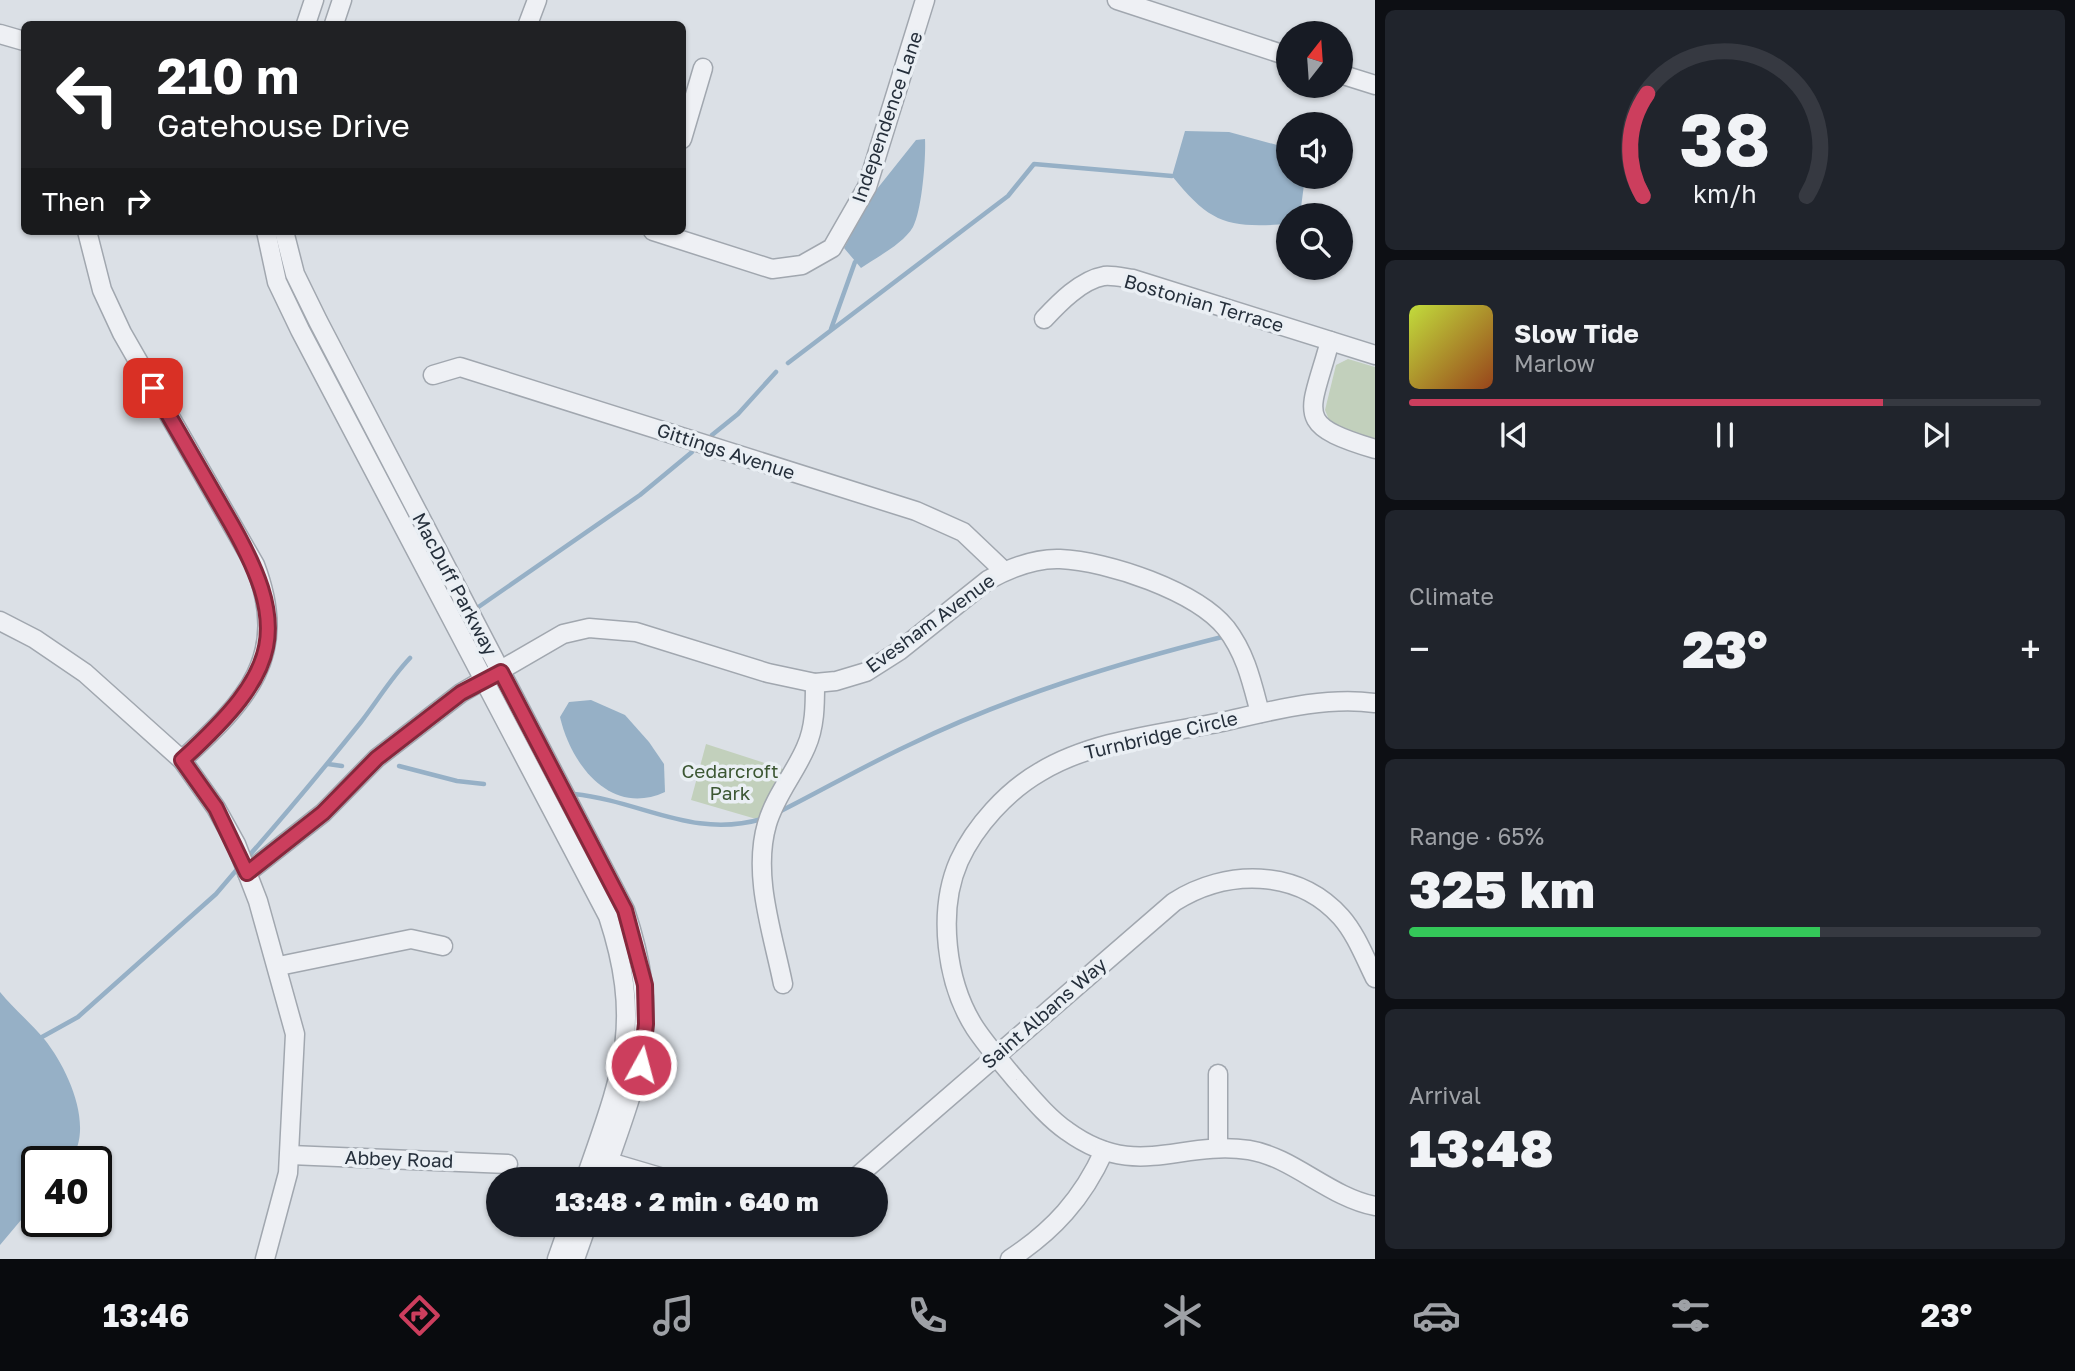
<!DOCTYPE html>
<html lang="en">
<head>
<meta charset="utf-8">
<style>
	body { margin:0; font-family:"Golos Text",sans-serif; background:#20242c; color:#f1f3f6; height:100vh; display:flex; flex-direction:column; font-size:26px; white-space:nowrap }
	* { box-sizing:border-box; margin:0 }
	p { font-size:23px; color:#9ea1a6 }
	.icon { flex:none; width:38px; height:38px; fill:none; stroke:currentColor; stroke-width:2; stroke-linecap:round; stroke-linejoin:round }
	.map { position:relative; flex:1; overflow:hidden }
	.details { display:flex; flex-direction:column; gap:10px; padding:10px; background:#0d0f14; width:700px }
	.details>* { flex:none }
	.banner { position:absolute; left:21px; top:21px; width:665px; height:214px; border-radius:10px; box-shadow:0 2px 5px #0004; background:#202124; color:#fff; overflow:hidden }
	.needle { width:46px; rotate:17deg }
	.fabs { position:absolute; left:1276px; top:21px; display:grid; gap:14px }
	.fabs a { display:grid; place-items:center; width:77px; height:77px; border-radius:50%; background:#171b24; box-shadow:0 2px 5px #0004; font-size:35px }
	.speed { position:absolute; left:21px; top:1146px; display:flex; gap:14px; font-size:35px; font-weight:700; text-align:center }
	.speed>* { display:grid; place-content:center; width:91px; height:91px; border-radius:50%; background:#171b24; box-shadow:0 2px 5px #0004; line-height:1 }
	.speed .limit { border:4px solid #111; border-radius:10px; background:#fff; color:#111 }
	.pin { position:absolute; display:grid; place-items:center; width:60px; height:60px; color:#fff; margin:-30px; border-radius:14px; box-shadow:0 4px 10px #0006 }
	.me { position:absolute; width:77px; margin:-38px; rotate:7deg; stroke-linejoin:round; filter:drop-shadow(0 0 5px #0008) }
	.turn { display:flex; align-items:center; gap:24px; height:147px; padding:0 21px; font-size:32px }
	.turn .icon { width:91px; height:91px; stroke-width:2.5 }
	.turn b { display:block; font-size:49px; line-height:60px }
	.then { display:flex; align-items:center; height:66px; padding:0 21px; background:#0003; gap:14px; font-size:26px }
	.big { font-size:52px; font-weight:800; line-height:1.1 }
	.details .card { flex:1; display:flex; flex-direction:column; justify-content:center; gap:10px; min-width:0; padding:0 24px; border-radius:10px; background:#20242c }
	.details .dial { align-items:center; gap:0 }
	.dial svg { height:182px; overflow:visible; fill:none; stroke:#363941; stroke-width:7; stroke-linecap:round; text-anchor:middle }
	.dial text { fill:#f1f3f6; stroke:none }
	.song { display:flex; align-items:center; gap:21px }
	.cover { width:84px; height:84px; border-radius:10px; background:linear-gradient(135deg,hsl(70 70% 55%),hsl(20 70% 35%)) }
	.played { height:7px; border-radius:4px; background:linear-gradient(90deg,#cc3e5d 75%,#363941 75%) }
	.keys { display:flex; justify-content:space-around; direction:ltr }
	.heat { display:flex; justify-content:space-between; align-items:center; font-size:38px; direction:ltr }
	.charge { height:10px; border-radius:5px; background:linear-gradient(90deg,#34c759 65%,#363941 0) }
	.trip { position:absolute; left:486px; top:1167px; width:402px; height:70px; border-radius:35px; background:#171b24; box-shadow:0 2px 5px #0004; font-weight:800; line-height:70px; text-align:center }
	.tab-bar { display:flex; height:112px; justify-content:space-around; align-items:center; background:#090b0e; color:#9ea1a6 }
	.tab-bar .icon { width:49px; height:49px }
	.tab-bar .selected { color:#cc3e5d }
	.tab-bar b { font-size:32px; color:#f1f3f6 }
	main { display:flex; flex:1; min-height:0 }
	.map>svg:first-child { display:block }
	.green { fill:#c2d0bc }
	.water { fill:#96b0c6 }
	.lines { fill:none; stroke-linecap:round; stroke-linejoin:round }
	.stream { stroke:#96b0c6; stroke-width:4.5 }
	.minor-casing { stroke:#a1a7af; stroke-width:21 }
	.minor { stroke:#eef0f4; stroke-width:18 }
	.route-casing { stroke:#85283c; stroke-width:18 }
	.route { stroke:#cc3e5d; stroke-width:12 }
	.labels { text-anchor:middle; stroke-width:7; stroke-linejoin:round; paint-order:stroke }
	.street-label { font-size:19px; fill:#252f3b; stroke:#eaeff4 }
	.park-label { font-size:19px; fill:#3c5733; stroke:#eaeff4 }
</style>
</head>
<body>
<main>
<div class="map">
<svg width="1375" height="1259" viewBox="0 0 1375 1259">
	<rect width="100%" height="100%" fill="#dbe0e6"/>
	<g class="green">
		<path d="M1348,359L1375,367V440L1331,425L1325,410L1336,365Z"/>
		<path d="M706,744L789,771L763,821L691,800Z"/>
	</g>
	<g class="water">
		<path d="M1185,131L1229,132L1288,148V177H1305L1300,215H1288V224C1227,228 1211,224 1172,176Z"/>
		<path d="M925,139C926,159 922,210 913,227C903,244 877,257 861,268L844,248L873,194L916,140Z"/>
		<path d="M591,700L625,715L649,742L664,764L665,792C611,817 571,765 560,717L569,702Z"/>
		<path d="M0,992C14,1009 33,1025 45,1040C68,1069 96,1129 69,1162H37V1201L0,1245Z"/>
	</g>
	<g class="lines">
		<g class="stream">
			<path d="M831,329L855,262"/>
			<path d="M788,363L1008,196L1034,164L1172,176"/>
			<path d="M712,435L738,414L776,372"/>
			<path d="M477,608L640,495L692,452"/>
			<path d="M328,764L342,766"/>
			<path d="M399,766L457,781L484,784"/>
			<path d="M574,794C642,801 692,839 762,819"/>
			<path d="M777,813C821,791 864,766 909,745C1010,696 1118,663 1226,636"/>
			<path d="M247,858C286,814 324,768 361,722C378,700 391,678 410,658"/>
			<path d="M42,1037L78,1017L216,894L239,867"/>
		</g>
		<defs>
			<g id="minor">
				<path d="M1117,0L1288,56"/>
				<path d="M306,24L314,0"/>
				<path d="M334,24L342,0"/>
				<path d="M528,24L537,0"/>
				<path d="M0,34L24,41"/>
				<path d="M1340,74L1375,85"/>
				<path d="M682,139L703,68"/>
				<path d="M87,231L102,290L122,333L255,565C290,657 247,700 182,760"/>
				<path d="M266,231L277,282L300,330L608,916C644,1026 621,1076 585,1180"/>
				<path d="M284,231L295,274L318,321L625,910C663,1025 640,1071 602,1180"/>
				<path d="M653,231L772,269L802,265L832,248L867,187L925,0"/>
				<path d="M1044,319C1059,303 1081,280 1104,276C1113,275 1125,278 1133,279L1375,355"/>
				<path d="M1330,341C1310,415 1292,424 1375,449"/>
				<path d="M433,375L460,367L916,511L963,532L1004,571"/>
				<path d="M0,621L35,639L85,673L182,760L216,808L236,844L258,901L295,1034L288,1173L265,1259"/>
				<path d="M1375,703C1324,696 1271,711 1222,722C1162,734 1093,740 1040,772C1007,791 975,826 959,861C937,911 946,983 975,1028C987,1046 1002,1063 1016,1080C1031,1097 1048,1118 1067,1131C1136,1181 1178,1140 1249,1150C1293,1157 1329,1197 1375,1206"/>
				<path d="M247,873L323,813L377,758L461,693L563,634L589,628L636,632L768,673L815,683L836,681L866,672L899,651L988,580C1010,568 1035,558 1060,559C1108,561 1196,591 1226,628C1246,654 1252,683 1260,713"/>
				<path d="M279,966L411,939L443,946"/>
				<path d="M783,984C773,934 752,875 767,824C775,796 795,773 806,747C815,727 815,705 815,683"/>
				<path d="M1218,1148V1074"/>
				<path d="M290,1155L508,1164"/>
				<path d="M599,1159L670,1180"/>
				<path d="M853,1180L1174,902C1226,869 1297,868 1341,917C1356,934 1365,958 1375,978"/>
				<path d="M557,1259L569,1225"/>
				<path d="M575,1259L587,1225"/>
				<path d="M1010,1259C1053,1231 1083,1198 1104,1151"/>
			</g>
		</defs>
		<use href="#minor" class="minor-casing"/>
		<use href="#minor" class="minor"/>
	</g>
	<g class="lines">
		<defs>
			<path id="route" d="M153,388C177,430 201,471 225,513C294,630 280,670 182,760L216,808L247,873L323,813L377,758L461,693L501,672L625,910L645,985L646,1024L641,1065"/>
		</defs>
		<use href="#route" class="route-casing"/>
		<use href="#route" class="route"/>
	</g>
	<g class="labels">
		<g class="street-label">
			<text transform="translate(887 117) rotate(-71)" y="7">Independence Lane</text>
			<text transform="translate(1204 303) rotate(16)" y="7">Bostonian Terrace</text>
			<text transform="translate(726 451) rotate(18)" y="7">Gittings Avenue</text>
			<text transform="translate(455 584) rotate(62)" y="7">MacDuff Parkway</text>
			<text transform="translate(930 623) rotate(-36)" y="7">Evesham Avenue</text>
			<text transform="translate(1161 735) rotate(-13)" y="7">Turnbridge Circle</text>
			<text transform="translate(1044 1013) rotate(-41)" y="7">Saint Albans Way</text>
			<text transform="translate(399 1159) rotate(2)" y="7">Abbey Road</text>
		</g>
		<g class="park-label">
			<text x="730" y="778">Cedarcroft<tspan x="730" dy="22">Park</tspan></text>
		</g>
	</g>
</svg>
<div class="fabs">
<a><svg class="needle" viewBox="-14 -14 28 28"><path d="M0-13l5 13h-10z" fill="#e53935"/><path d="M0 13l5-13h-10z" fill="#9ea1a6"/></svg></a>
<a><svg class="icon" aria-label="sound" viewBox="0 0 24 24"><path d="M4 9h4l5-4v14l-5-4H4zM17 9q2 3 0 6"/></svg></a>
<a><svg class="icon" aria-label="search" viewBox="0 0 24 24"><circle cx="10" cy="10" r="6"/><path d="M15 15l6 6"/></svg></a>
</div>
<div class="speed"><div class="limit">40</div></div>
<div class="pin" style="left:153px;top:388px;background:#d93025"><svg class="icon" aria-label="arrive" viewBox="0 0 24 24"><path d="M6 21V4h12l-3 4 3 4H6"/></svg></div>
<svg class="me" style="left:641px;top:1065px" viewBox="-20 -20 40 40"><circle r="17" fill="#cc3e5d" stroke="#fff" stroke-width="3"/><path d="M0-11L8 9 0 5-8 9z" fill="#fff"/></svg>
<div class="trip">13:48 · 2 min · 640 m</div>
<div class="banner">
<div class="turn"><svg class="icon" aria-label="left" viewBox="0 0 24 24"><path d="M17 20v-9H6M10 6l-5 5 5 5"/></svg><div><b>210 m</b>Gatehouse Drive</div></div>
<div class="then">Then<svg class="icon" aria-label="right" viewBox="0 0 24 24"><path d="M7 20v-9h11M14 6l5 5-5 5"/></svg></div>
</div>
</div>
<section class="details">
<div class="card dial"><svg viewBox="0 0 100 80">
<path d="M14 69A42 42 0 1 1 86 69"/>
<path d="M14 69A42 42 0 0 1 16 24" stroke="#cc3e5d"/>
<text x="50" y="56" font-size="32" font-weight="700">38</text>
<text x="50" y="72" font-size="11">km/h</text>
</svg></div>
<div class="card">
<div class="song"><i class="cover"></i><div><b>Slow Tide</b><p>Marlow</p></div></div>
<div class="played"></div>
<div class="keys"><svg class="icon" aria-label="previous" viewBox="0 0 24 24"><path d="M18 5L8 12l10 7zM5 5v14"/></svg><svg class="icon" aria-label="pause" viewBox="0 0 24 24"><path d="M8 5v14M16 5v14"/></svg><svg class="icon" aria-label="next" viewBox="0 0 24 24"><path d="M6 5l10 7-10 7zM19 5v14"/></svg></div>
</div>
<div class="card"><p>Climate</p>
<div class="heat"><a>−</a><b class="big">23°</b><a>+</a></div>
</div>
<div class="card"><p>Range · 65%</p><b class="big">325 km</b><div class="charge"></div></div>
<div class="card"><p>Arrival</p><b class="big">13:48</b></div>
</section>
</main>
<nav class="tab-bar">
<b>13:46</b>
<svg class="icon selected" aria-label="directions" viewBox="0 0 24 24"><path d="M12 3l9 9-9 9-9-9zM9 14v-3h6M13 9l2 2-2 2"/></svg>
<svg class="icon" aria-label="music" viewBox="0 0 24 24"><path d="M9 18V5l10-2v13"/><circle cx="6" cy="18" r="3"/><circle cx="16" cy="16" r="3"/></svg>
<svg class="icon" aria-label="phone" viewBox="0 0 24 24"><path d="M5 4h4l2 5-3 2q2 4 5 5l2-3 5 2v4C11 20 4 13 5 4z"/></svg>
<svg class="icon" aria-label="climate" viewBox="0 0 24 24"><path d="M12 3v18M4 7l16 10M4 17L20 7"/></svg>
<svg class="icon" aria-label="car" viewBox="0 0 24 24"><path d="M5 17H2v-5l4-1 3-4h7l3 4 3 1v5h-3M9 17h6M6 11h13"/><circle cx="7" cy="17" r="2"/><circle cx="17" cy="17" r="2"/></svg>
<svg class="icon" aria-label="filters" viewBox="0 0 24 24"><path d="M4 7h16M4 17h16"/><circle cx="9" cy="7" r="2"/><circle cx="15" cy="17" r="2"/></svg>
<b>23°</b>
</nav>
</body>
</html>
